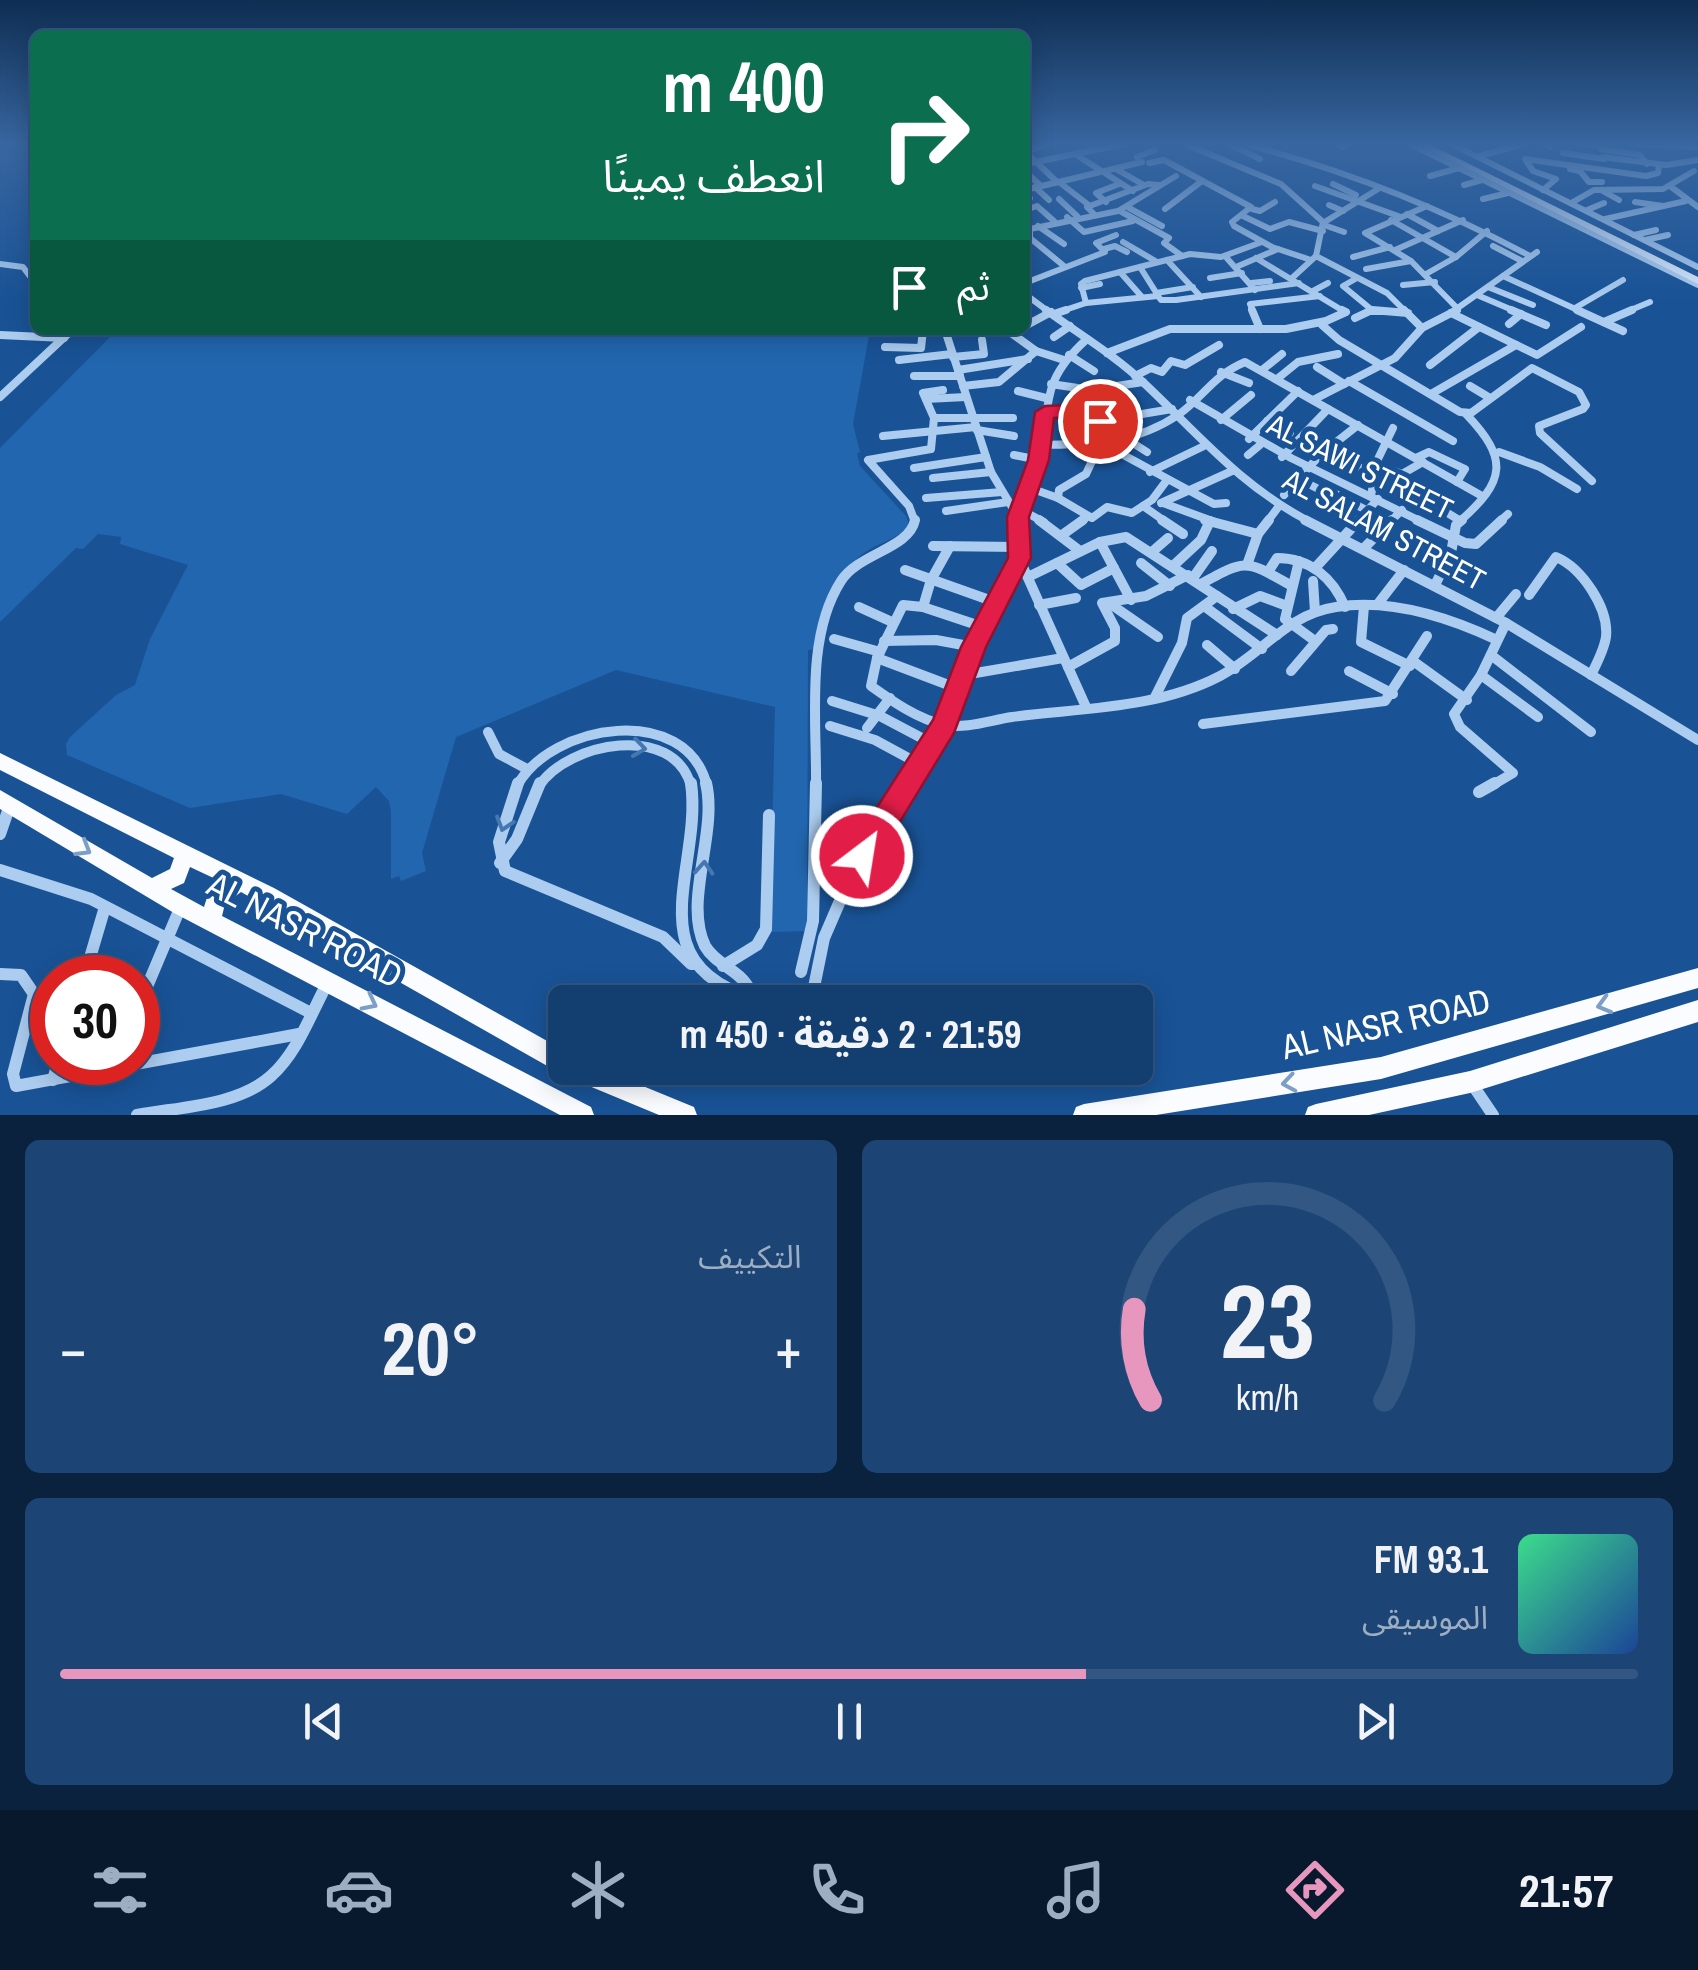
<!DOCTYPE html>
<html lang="ar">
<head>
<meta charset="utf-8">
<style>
	body { margin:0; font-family:"Archivo Narrow","Noto Sans Arabic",sans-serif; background:#1c4575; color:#f1f3f6; direction:rtl; height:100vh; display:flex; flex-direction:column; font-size:38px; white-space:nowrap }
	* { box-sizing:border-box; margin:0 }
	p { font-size:32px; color:#9daec3 }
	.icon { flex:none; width:55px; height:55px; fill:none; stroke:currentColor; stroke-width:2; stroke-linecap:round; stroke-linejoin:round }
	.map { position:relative; height:1115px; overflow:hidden; direction:ltr }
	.details { display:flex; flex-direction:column; gap:25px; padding:25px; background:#0a223e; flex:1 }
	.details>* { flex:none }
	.hud { position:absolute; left:30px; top:30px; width:1000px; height:305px; border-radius:15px; box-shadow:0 5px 25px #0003,0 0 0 2px #325783; direction:rtl; background:#0b6e4f; color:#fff; overflow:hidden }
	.speed { position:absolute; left:30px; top:955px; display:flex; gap:20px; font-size:50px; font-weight:700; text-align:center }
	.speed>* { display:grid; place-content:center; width:130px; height:130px; border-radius:50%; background:#133e70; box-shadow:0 5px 25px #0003,0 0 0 2px #325783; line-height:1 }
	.speed .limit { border:15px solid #d22; background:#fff; color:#111 }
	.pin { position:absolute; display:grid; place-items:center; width:85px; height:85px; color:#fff; margin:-42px; border:5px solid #fff; border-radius:50%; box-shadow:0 2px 10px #0007 }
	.me { position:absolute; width:110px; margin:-55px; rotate:31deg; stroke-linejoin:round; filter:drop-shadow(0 0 8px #0008) }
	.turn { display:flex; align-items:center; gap:35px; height:210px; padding:0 40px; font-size:45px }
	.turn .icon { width:130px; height:130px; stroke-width:2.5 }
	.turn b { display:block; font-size:70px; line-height:85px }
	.then { display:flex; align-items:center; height:95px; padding:0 40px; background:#0003; gap:20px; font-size:38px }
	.big { font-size:75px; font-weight:700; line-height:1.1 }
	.details .widget { flex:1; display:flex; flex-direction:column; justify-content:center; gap:15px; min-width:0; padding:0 35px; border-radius:15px; background:#1c4575 }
	.details .dial { align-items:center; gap:0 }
	.dial svg { height:260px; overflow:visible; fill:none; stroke:#325783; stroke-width:7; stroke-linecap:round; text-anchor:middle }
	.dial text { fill:#f1f3f6; stroke:none }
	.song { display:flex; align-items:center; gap:30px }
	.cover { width:120px; height:120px; border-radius:15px; background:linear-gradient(135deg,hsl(150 70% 55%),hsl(220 70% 35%)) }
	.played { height:10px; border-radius:5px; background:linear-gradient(90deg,#e797bd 65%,#325783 65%) }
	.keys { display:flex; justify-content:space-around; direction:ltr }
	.heat { display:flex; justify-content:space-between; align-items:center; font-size:55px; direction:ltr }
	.details .tiles { flex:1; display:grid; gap:25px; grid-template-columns:1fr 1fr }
	.widget:last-child { grid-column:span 2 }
	.trip { position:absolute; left:548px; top:985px; width:605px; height:100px; border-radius:15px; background:#133e70; box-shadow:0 5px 25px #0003,0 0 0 2px #325783; font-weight:700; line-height:100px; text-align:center; direction:rtl }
	.tabs { display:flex; height:160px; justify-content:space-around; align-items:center; background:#08192d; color:#9daec3 }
	.tabs .icon { width:70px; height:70px }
	.tabs .active { color:#e797bd }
	.tabs b { font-size:45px; color:#f1f3f6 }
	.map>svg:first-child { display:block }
	.green { fill:#2266af }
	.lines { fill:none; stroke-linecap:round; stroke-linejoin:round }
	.minor-far3 { stroke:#accdf0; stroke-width:6 }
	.minor-far2 { stroke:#accdf0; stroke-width:8 }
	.minor-far1 { stroke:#accdf0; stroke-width:10 }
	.minor { stroke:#accdf0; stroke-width:12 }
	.tertiary { stroke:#accdf0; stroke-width:8 }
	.secondary { fill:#dae9fb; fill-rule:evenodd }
	.trunk { fill:#fafcff; fill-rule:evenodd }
	.oneway { stroke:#4578b1 }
	.oneway2 { stroke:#7e9fc5 }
	.route { fill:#e11d48; stroke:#92132f; stroke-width:2.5 }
	.labels { text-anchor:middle; stroke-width:10; stroke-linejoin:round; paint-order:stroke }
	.street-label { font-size:30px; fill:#fff; stroke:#195396 }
	.near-street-label { font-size:35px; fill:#fff; stroke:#195396 }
</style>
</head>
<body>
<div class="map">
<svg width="1698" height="1115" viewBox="0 0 1698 1115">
	<rect width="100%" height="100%" fill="#195396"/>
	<path class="green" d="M117,330H870L853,424L860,452L857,453L860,466L906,516L909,525C897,539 886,540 870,549C833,571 821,609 818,649L808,650L807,931L770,932L775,707L616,670L456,737L422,853L426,871L401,881L399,876L391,879V811L389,801L376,787L347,814L281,794L190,808L67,755L66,744L70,737L116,695L135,685L150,639L188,565L120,544L121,537L98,534L83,549L76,548L0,622V448Z"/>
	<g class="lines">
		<g class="minor-far3">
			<path d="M1185,144L1281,184L1323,222L1316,256L1291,279"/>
			<path d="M1229,144L1260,159"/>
			<path d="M1245,144C1345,170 1439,207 1530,256"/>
			<path d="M1338,144L1343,147"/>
			<path d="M1452,144L1698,267"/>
			<path d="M1545,144L1550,147"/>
			<path d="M1584,144L1599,146"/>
			<path d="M1633,144L1698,147"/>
			<path d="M1601,149L1640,155L1647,164"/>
			<path d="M1025,152L1048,144"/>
			<path d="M1026,152L1057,182"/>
			<path d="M1563,153L1604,159"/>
			<path d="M1075,154L1133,191"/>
			<path d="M1479,156L1525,144"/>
			<path d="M1137,157L1155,150"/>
			<path d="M1603,157L1666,165L1698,160"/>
			<path d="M1149,163L1164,160L1251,207L1232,222L1234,226L1272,247L1311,260"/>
			<path d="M1025,164L1125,144"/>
			<path d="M1116,169L1144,185"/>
			<path d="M1570,169L1580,171L1589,182H1602"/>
			<path d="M1026,172L1041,186"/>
			<path d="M1430,176L1459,168"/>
			<path d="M1059,182L1090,206"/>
			<path d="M1333,184L1356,195"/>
			<path d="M1464,185L1482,180"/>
			<path d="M1315,186L1401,217"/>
			<path d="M1670,186L1698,207"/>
			<path d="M1035,187L1049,200"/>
			<path d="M1025,190L1142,162"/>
			<path d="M1543,190L1556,179L1533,171L1525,159L1646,176L1658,173L1659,165"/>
			<path d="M1601,190L1619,200"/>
			<path d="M1059,199L1077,216"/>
			<path d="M1483,199L1508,193"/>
			<path d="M1025,200L1030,198"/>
			<path d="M1106,202L1096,193L1119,184"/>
			<path d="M1635,202L1663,206"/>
			<path d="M1571,203L1594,190L1663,189L1694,171"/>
			<path d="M1329,205L1343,211"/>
			<path d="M1427,206L1365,233L1411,261L1458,309"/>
			<path d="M1129,208L1162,226"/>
			<path d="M1165,209L1202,181"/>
			<path d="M1252,209L1260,211L1275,202"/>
			<path d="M1025,210L1037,206L1054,221"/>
			<path d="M1587,210L1604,203"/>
			<path d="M1120,211L1169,238L1164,243L1182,256"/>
			<path d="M1094,214L1087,207L1148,184L1160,185"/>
			<path d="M1407,214L1438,231"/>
			<path d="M1243,216L1270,229L1289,222L1323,231"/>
			<path d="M1067,217L1084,232L1133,221"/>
			<path d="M1605,219L1686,201"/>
			<path d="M1391,220L1456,257"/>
			<path d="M1323,223L1378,189"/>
			<path d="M1324,225L1344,232"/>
			<path d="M1038,226L1064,244"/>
			<path d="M1634,235L1656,230"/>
			<path d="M1645,240L1668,235"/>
			<path d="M1123,242L1157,262"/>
			<path d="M1493,246L1522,261"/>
			<path d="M1104,249L1115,246L1127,252"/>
			<path d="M1395,250L1463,220"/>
			<path d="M1225,256L1255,290"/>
			<path d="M1316,256L1387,293L1406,312"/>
			<path d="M1353,257L1390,247"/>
			<path d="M1256,258L1345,312"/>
			<path d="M1167,260L1201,297"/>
			<path d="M0,264L23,267L35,283"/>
			<path d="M1064,266L1030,238V229L1118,211L1176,176"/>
			<path d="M1140,267L1157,294"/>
			<path d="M1236,267L1278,249"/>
			<path d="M1366,269L1411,261"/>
			<path d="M1120,272L1142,297"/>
			<path d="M1426,274L1456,257L1487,231"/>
			<path d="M1503,276L1582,312"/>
			<path d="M1210,278L1242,273"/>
			<path d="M1357,278L1343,286L1372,310"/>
			<path d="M1025,283L1105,252L1096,243L1116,235"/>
			<path d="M1251,283L1270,281"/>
			<path d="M1403,285L1435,282"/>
			<path d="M1488,287L1533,305"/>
			<path d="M1081,288L1100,284"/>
			<path d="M1313,291L1328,283"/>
			<path d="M1156,293L1193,287"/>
			<path d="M1025,294L1049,312"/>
			<path d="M1477,295L1517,312"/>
			<path d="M1086,303L1158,296L1161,300H1176L1299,283"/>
			<path d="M1575,308L1623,280"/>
			<path d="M1059,312L1086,303L1081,284L1085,281L1190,254L1221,257L1262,242"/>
			<path d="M1253,312L1250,304L1320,296"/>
			<path d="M1367,312H1399"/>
			<path d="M1452,312L1537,252"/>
			<path d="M1626,312L1650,302"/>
		</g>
		<g class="minor-far2">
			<path d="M1046,310C1079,334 1116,356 1145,384C1200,436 1241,486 1310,522"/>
			<path d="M1252,310L1260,329"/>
			<path d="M1404,310L1422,328"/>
			<path d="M1511,310L1546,325"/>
			<path d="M1577,310L1623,331"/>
			<path d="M1451,313L1537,355L1581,327"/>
			<path d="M1054,314L1066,310"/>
			<path d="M1355,318L1372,310L1408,313"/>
			<path d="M1604,322L1632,310"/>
			<path d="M1509,324L1521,314"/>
			<path d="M1322,325L1339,340L1460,412L1471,413L1532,368L1579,392L1586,405L1583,409L1539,426L1540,433L1592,481"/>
			<path d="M1025,326L1051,312"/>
			<path d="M945,330L991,472L1018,517"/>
			<path d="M1007,330L1036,351L1064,360"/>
			<path d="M0,335L64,338"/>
			<path d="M1054,337L1070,326"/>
			<path d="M885,347L921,348L923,330"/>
			<path d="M1107,353L1170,329H1286L1326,321L1346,312L1342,310"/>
			<path d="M1069,355L1094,371"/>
			<path d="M953,357L984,354L982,340"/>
			<path d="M899,360L952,354"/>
			<path d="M1430,365L1479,327"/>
			<path d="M1317,367L1344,384"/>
			<path d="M958,370L1028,359"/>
			<path d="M1262,370L1282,354"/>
			<path d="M1221,372L1249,383"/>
			<path d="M914,376H960"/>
			<path d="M1135,376L1151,368L1162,372L1171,361L1185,365L1219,345"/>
			<path d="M1277,379L1298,362L1338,354"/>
			<path d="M1349,381L1453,441"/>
			<path d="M1051,384L1091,390L1143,382"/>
			<path d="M963,386L999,382L1036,351"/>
			<path d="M1470,386L1490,398"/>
			<path d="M1018,391L1046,398"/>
			<path d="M1431,394L1516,345"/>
			<path d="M0,397L72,330"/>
			<path d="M926,399L966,397"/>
			<path d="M1190,400L1291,458L1422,522"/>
			<path d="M1313,400L1395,358L1422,328L1457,310"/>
			<path d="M1045,412L1079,414L1112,404"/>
			<path d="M934,418H1013"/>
			<path d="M1221,420L1251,395"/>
			<path d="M1267,421L1290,433"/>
			<path d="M977,430L1014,436"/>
			<path d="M883,436L976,427"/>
			<path d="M1125,438L1147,452"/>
			<path d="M1249,439L1298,391"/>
			<path d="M1112,444L1095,430L1100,421L1172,409"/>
			<path d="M1041,445C1091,444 1133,445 1178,415C1204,397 1212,376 1245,362L1482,496"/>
			<path d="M1105,445L1214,504L1226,503"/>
			<path d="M1499,452L1540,467L1577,489"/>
			<path d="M1014,455L1039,460"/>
			<path d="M1248,455L1260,445"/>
			<path d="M1282,457L1328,409"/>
			<path d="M1416,458L1429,452L1465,469L1457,482"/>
			<path d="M1340,461L1377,473"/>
			<path d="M1377,465L1402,474L1423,462"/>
			<path d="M914,468L986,457"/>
			<path d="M1150,472L1204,446"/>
			<path d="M933,478L991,472"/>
			<path d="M1301,480L1330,495"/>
			<path d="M1030,488L1058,498L1092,518L1107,507L1132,513L1152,500L1167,480"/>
			<path d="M1334,493L1366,510"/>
			<path d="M1415,493L1459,520"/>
			<path d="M1284,495L1320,455L1358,425"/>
			<path d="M1371,496L1377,461L1393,428"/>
			<path d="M926,498L1002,492"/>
			<path d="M1058,498L1059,490L1086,474L1099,446"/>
			<path d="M1161,503L1232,471"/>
			<path d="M1163,503L1215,522"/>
			<path d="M1143,506L1166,522"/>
			<path d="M1021,510L1044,522"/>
			<path d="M946,511L1008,502"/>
			<path d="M915,522L909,506L868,460L931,449L934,418L923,393L943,390"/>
			<path d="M1018,522C1021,501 1033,482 1039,461C1053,405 1037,384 1087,339"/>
			<path d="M1080,522L1087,517"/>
			<path d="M1267,522L1279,506"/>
			<path d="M1357,522L1378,499"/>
			<path d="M1390,522L1402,510"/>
			<path d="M1459,522C1506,481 1509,459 1466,414"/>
			<path d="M1499,522L1508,514"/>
		</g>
		<g class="minor-far1">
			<path d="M1039,520L1080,551"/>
			<path d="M1162,520L1183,534"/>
			<path d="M1205,520L1258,534"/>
			<path d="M1305,520L1506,623L1698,740"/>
			<path d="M1417,520L1465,543L1476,544L1502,520"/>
			<path d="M1062,535L1083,520"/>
			<path d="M1100,542L1131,600"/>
			<path d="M933,546L1020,547"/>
			<path d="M1363,549L1392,520"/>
			<path d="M1153,551L1168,538"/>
			<path d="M1019,558L1086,707"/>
			<path d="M1299,561L1285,619L1315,641"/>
			<path d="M1057,563L1081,585L1114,568"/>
			<path d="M1141,563L1170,586"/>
			<path d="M1174,565L1201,540L1210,521"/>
			<path d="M1247,565L1258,534L1269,520"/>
			<path d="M1315,568L1359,520"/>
			<path d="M905,570L995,602"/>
			<path d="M1268,572L1277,558C1310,558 1333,578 1345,607"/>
			<path d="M1028,577L1100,542L1126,537L1277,635"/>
			<path d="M1193,578L1212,551"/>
			<path d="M1313,581L1315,612"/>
			<path d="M1201,584C1248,558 1245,560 1292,586"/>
			<path d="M1435,585L1451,553L1456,525L1462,520"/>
			<path d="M1529,595L1556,557C1582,568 1609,608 1606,637C1604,650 1597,663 1591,675"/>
			<path d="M1109,603L1158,637"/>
			<path d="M1039,605L1076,598"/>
			<path d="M1377,605L1404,570"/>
			<path d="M1204,606L1262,649"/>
			<path d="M1364,606L1361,642L1410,666"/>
			<path d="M859,607L892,622"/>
			<path d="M923,607L931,580L950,546"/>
			<path d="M1233,609L1260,596L1287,606"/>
			<path d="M1496,618L1516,594"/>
			<path d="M983,627L923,607L903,605L877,658L871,686C892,701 919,720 945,725C966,729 991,720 1012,717C1081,708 1157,709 1220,676C1261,655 1287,614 1336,607C1391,598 1448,617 1497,640"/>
			<path d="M834,639L880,652"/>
			<path d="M884,641L936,640L974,647"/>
			<path d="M1207,645L1235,669"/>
			<path d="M1491,655L1591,732"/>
			<path d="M877,658L959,689"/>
			<path d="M1413,661L1467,700"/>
			<path d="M1068,667L1115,641V628L1102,603L1146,596L1188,575"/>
			<path d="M1291,671L1326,630L1333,629"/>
			<path d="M1349,671L1393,694"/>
			<path d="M964,675L1063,658"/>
			<path d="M1481,675L1538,717"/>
			<path d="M1155,697L1182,643L1187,618L1217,596"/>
			<path d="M832,701L880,716L933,744"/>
			<path d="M1203,724L1385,701L1427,636"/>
			<path d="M830,726L875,740L921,765"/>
			<path d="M867,728L890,698"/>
			<path d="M488,732L499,754L527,769"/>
			<path d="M517,786C551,723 687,702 707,786"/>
			<path d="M539,786C568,742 674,722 691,786"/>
			<path d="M816,786C817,722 805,637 841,581C859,553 909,549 915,520"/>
			<path d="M906,786L945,725L974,647L1019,558L1018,520"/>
			<path d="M1491,786L1513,773L1460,727L1454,714L1481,675L1506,623"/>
		</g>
		<g class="minor">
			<path d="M518,783L499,842L505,871L663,937L691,964H696"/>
			<path d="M691,783C703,866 634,962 753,998"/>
			<path d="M706,783C718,833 683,901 705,946C713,960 728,966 740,977C748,984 752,994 758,1002"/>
			<path d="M1479,792L1495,783"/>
			<path d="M0,834L10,805"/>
			<path d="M500,863L517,839L540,783"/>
			<path d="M0,870L91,899L311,1013"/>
			<path d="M723,966L757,945L766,929L769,815"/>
			<path d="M801,972L813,921L816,783"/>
			<path d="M0,974L21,975L34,994L13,1074L16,1086L299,1034"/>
			<path d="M84,978L105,907"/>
			<path d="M811,1002L824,938L846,887L907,783"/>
			<path d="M138,1008L181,906"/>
			<path d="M53,1080L58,1062"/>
			<path d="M1472,1084L1493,1115"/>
			<path d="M137,1115C179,1107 238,1106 271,1076C298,1052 311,1013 328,982"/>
		</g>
		<path class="tertiary" d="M1412,144L1698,284"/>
		<path class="secondary" d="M1419,144H1429L1698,277V284Z"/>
		<g class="trunk">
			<path d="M0,753L274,888L565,1051V1068H599L694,1107L697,1115H659L565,1076L241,892L225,904L222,916L591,1107L594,1115H560L174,913L0,809V790L152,878L170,869L174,858L0,770ZM190,867L222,882L209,891L204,907L171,889L184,883Z"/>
			<path d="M1698,968V988L1381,1079L1156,1115H1073L1076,1107L1084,1104L1381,1057Z"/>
			<path d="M1698,1000V1022L1470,1093L1369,1115H1305L1308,1107L1316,1104L1470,1071Z"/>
		</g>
	</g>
	<defs><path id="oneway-chevron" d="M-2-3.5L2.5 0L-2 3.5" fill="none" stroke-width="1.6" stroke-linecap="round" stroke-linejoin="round" transform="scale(2.5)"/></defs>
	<g class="oneway">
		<use href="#oneway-chevron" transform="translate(639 748) rotate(8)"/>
		<use href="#oneway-chevron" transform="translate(504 824) rotate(107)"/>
		<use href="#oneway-chevron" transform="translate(704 868) rotate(-86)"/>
	</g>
	<g class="oneway2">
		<use href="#oneway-chevron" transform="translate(84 849) rotate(31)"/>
		<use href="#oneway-chevron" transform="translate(370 1003) rotate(27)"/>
		<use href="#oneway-chevron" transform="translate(1604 1005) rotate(164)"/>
		<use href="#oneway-chevron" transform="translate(1289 1083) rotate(171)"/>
	</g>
	<linearGradient id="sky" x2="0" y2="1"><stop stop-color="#0e2e52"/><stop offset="0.48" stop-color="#3866a0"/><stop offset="1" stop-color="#3866a0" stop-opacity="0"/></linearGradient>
	<rect width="1698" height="300" fill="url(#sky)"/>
	<path class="route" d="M1090,404L1107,416V425H1093L1085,417L1054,418L1049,460L1029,517L1031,558L986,647L954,733L873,866L862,870L852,866L848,856L852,846L933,720L961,647L1008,558L1007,517L1028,460L1035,412L1045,406Z"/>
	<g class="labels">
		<g class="street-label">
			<text transform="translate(1360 467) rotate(26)" y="10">AL SAWI STREET</text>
			<text transform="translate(1384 530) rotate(28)" y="10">AL SALAM STREET</text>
		</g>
		<g class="near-street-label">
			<text transform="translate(305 930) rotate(27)" y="12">AL NASR ROAD</text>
			<text transform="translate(1386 1024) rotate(-13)" y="12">AL NASR ROAD</text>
		</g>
	</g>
</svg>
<div class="speed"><div class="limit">30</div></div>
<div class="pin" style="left:1100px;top:421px;background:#d93025"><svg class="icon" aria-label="arrive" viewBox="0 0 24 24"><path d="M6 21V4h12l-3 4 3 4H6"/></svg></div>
<svg class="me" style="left:862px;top:856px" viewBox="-20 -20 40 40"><circle r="17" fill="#e11d48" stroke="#fff" stroke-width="3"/><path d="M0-11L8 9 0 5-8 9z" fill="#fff"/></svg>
<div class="trip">21:59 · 2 دقيقة · 450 m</div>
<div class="hud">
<div class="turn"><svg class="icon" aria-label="right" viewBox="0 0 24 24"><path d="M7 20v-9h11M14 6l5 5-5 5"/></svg><div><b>400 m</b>انعطف يمينًا</div></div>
<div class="then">ثم<svg class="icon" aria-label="arrive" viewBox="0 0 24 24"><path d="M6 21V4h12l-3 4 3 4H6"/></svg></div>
</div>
</div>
<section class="details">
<div class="tiles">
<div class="widget dial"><svg viewBox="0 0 100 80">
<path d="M14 69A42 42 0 1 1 86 69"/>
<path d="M14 69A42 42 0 0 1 9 41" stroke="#e797bd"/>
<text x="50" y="56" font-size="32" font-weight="700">23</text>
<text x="50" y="72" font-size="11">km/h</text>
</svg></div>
<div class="widget"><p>التكييف</p>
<div class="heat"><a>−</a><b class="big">20°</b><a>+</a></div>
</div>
<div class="widget">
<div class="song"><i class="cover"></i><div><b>93.1 FM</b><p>الموسيقى</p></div></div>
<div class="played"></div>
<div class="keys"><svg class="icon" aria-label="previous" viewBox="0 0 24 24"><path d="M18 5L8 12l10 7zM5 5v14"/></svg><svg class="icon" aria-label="pause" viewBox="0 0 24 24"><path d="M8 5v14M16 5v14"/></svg><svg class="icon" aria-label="next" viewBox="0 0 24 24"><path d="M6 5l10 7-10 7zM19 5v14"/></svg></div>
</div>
</div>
</section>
<nav class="tabs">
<b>21:57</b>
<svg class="icon active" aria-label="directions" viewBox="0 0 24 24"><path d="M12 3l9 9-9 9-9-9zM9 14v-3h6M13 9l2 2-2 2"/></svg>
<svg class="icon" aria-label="music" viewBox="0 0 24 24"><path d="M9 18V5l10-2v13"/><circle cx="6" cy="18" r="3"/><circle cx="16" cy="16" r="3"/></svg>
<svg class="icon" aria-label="phone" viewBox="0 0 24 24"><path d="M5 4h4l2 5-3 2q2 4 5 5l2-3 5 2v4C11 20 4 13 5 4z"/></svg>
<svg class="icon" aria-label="climate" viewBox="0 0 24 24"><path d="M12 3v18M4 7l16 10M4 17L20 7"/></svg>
<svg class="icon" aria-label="car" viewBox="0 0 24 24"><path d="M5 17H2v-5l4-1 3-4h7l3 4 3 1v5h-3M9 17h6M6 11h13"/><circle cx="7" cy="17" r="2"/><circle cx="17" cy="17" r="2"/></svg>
<svg class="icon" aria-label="filters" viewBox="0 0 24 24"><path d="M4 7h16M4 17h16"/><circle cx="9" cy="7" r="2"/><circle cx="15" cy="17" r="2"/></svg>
</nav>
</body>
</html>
